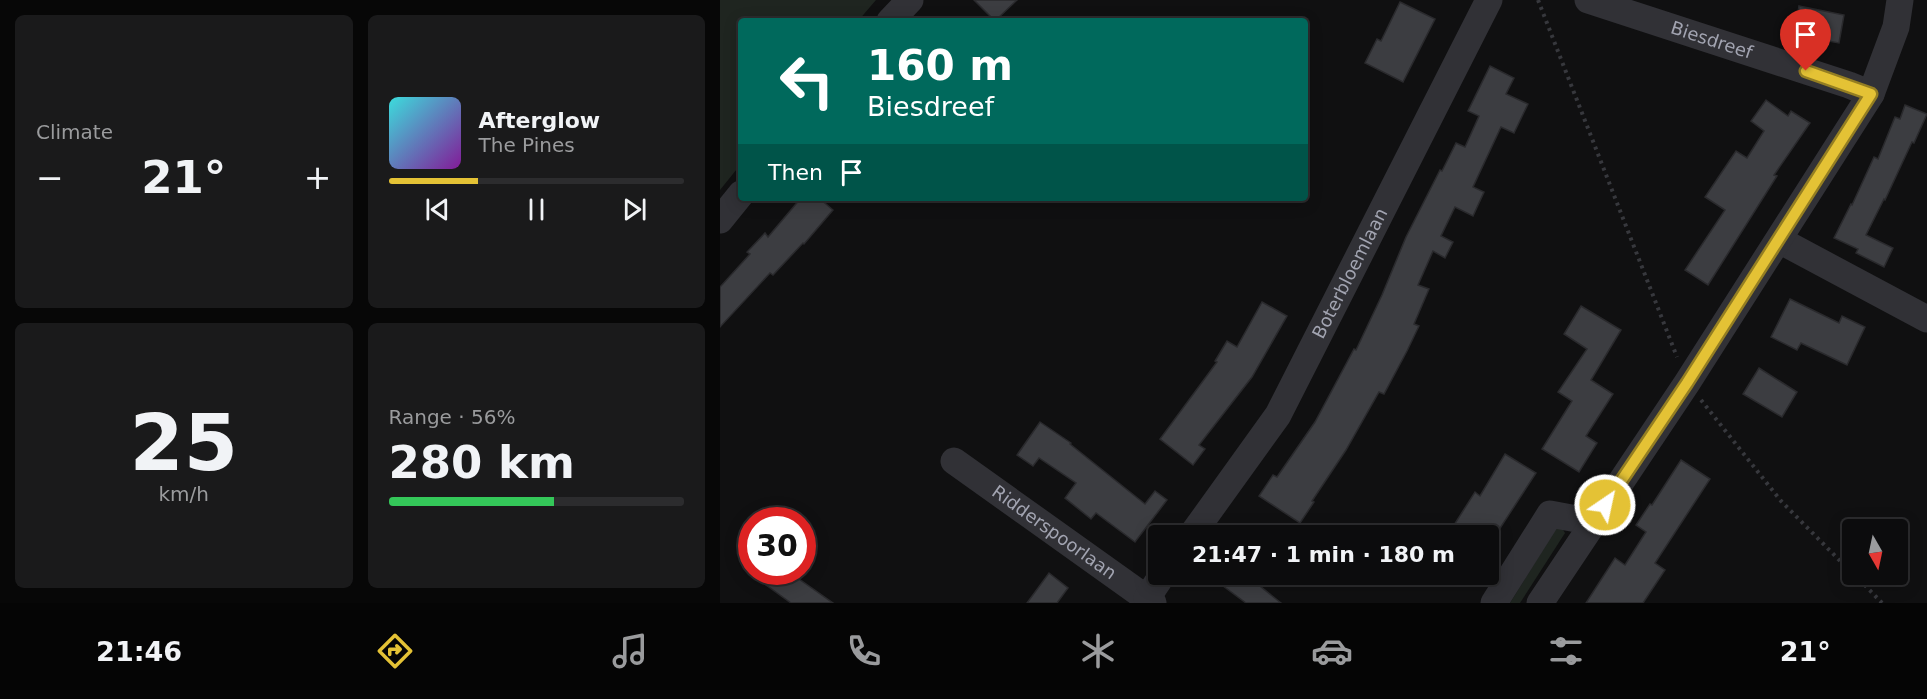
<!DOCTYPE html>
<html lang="en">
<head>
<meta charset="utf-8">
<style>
	body { margin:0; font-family:"DejaVu Sans",sans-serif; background:#1a1a1b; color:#f1f3f6; height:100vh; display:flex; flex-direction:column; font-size:22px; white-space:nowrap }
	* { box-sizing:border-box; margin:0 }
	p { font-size:20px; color:#9a9b9d }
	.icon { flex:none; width:33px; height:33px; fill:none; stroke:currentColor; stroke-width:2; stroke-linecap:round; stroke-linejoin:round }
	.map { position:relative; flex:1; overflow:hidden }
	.sheet { display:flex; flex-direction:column; gap:15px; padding:15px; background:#070707; width:720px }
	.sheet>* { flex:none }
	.guide { position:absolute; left:18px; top:18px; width:570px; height:183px; border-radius:6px; box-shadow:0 3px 15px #0003,0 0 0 2px #2c2c2e; background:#00695c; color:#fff; overflow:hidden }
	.needle { width:39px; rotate:171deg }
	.fabs { position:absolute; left:1122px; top:519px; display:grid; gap:12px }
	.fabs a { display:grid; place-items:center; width:66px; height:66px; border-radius:6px; background:#0c0c0d; box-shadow:0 3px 15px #0003,0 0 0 2px #2c2c2e; font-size:30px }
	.speed { position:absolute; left:18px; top:507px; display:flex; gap:12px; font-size:30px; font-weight:700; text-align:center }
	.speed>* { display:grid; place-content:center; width:78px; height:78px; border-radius:50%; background:#0c0c0d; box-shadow:0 3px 15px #0003,0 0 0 2px #2c2c2e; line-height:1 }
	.speed .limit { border:9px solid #d22; background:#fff; color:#111 }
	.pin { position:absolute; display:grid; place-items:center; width:51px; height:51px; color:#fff; margin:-62px -26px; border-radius:50% 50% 50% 0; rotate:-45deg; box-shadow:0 0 6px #0007 }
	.pin .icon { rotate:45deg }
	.me { position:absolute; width:66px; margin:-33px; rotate:34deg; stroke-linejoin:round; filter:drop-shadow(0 0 4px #0008) }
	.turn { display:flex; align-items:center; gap:21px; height:126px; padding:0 30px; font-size:27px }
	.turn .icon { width:78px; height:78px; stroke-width:2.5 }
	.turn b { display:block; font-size:42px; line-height:51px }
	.then { display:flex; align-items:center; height:57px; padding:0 30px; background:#0003; gap:12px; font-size:22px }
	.big { font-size:45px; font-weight:700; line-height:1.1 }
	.sheet .card { flex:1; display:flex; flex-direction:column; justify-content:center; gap:9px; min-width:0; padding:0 21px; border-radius:9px; background:#1a1a1b }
	.sheet .dial { align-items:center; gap:0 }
	.dial b { font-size:78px; line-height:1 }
	.song { display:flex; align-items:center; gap:18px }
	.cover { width:72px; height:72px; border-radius:9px; background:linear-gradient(135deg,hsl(180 70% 55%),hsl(290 70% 35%)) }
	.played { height:6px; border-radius:3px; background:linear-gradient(90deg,#e4c235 30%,#2c2c2e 30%) }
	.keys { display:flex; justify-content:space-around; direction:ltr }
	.heat { display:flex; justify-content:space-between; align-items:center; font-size:33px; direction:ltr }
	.charge { height:9px; border-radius:4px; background:linear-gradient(90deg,#34c759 56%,#2c2c2e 0) }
	.sheet .tiles { flex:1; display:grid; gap:15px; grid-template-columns:repeat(2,1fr) }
	.trip { position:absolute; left:428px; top:525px; width:351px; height:60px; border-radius:6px; background:#0c0c0d; box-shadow:0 3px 15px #0003,0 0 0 2px #2c2c2e; font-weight:700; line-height:60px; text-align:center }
	.menu { display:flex; height:96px; justify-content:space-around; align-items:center; background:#050505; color:#9a9b9d }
	.menu .icon { width:42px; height:42px }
	.menu .active { color:#e4c235 }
	.menu b { font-size:27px; color:#f1f3f6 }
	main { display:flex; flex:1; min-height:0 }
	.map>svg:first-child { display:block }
	.green { fill:#1f2520 }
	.building { fill:#3c3d41; stroke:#2a2a2d; stroke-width:1.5 }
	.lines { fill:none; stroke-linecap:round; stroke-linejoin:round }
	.path { stroke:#37383d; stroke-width:4; stroke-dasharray:3 4.5; stroke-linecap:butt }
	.minor { stroke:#313136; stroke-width:27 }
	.route-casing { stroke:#947e22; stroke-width:15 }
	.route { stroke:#e4c235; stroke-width:10 }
	.labels { text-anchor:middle; stroke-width:6; stroke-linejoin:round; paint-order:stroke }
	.street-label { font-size:18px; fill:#a2a4b1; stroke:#0b0b0c }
</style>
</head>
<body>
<main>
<section class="sheet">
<div class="tiles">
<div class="card"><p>Climate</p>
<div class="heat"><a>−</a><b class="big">21°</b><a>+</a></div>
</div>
<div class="card">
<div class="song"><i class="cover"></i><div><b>Afterglow</b><p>The Pines</p></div></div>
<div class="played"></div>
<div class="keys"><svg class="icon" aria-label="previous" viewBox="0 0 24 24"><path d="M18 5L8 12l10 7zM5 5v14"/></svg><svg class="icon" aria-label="pause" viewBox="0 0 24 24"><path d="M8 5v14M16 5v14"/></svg><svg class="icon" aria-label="next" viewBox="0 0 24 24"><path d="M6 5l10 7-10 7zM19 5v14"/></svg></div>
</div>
<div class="card dial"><b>25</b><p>km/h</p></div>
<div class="card"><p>Range · 56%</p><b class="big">280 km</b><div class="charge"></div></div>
</div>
</section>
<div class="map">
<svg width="1207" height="603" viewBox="0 0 1207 603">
	<rect width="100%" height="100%" fill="#101011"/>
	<g class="green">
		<path d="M0,0H156L138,21H21V164L0,190Z"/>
		<path d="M837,527L842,528L845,533L800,603H790Z"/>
	</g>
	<g class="building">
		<path d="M254,0H297L275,21Z"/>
		<path d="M680,2L715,19L683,82L645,63L657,39L661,41Z"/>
		<path d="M1079,6L1124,15L1119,43L1074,35Z"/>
		<path d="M770,66L794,78L786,94L808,104L794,133L781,127L753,187L764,192L753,216L735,207L721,236L733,242L725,258L713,251L698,285L709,289L694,324L699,326L687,351L664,394L659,392L626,450L592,501L594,502L580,523L539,496L553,475L557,477L595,422L634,349L636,350L662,295L686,237L720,170L722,171L736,143L745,147L759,116L748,111Z"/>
		<path d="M1046,100L1068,116L1071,111L1090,123L1054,175L1057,176L988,285L965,270L1005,210L985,197L1016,151L1027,158L1044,131L1031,121Z"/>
		<path d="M1185,105L1207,114L1194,143L1192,142L1165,200L1164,199L1146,235L1173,248L1164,267L1136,253L1138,249L1114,238L1131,204L1132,205L1154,157L1158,159L1175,117L1180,119Z"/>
		<path d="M81,198H99L113,210L84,244L83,243L53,275L50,273L0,327V287L30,254L27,252L45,233L48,237Z"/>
		<path d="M1070,299L1119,323L1122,316L1145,327L1127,365L1081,343L1077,350L1051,337Z"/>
		<path d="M542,302L567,316L532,377L479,445L485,449L473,465L440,439L497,362L495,361L507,341L517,347Z"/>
		<path d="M861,306L901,330L871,380L893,394L866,436L877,443L859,472L822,449L852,401L838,392L867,349L844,334Z"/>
		<path d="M1039,368L1077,392L1062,417L1023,394Z"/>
		<path d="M320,422L351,443L350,444L425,504L435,491L447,500L415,542L376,513L371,519L345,498L356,483L319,458L313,466L297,455Z"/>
		<path d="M785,454L816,473L773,539L768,536H727L755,492L760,496Z"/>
		<path d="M961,460L990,479L935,563L945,570L923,603H866L895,558L905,565L926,532L916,525L930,504L932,505Z"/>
		<path d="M28,572H69L113,603H71Z"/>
		<path d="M329,573L348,588L337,603H307Z"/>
		<path d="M487,574H525L561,603H526Z"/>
	</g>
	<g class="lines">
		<g class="path">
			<path d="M818,0L957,357"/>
			<path d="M981,400L1061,501L1132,573"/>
			<path d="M1134,574L1162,603"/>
		</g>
		<g class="minor">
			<path id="s1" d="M868,0L1129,85L1151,94"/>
			<path d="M170,21L190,0"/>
			<path d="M0,220L21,194"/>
			<path d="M1059,240L1207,319"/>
			<path id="s2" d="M234,461L433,603"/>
			<path id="s3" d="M471,536L558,415L769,0"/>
			<path d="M427,598L443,574"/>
			<path d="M774,603L830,514L873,522"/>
			<path d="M820,603L967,383L1151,94L1176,27L1180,0"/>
		</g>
	</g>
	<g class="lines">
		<defs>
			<path id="route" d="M885,505L967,383L1151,94L1086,71"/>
		</defs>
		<use href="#route" class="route-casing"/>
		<use href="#route" class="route"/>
	</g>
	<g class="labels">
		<g class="street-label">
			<text dy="6" stroke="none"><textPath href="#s1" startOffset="130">Biesdreef</textPath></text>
			<text dy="6" stroke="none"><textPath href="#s3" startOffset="308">Boterbloemlaan</textPath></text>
			<text dy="6" stroke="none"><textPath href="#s2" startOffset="123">Ridderspoorlaan</textPath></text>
		</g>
	</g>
</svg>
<div class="fabs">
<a><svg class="needle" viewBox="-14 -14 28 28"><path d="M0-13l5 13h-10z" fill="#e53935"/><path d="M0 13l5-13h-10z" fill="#9a9b9d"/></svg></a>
</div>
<div class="speed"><div class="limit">30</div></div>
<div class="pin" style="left:1086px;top:71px;background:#d93025"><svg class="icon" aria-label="arrive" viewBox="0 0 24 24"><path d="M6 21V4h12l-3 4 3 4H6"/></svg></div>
<svg class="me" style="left:885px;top:505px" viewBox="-20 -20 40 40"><circle r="17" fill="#e4c235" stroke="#fff" stroke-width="3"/><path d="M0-11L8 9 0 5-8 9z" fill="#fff"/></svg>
<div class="trip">21:47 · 1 min · 180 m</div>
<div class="guide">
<div class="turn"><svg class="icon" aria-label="left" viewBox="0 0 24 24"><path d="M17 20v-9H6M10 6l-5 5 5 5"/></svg><div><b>160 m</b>Biesdreef</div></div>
<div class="then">Then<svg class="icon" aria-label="arrive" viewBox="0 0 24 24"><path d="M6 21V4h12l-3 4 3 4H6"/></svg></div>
</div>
</div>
</main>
<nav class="menu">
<b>21:46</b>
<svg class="icon active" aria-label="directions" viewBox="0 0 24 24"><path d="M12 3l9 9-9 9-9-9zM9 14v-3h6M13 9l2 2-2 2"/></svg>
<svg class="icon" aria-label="music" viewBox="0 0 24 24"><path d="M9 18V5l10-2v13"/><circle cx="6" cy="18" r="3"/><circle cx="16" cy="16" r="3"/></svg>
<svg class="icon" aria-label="phone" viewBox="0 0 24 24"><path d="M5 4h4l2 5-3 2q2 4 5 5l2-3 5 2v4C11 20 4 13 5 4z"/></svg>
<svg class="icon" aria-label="climate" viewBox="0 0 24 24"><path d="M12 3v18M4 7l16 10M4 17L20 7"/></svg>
<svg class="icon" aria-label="car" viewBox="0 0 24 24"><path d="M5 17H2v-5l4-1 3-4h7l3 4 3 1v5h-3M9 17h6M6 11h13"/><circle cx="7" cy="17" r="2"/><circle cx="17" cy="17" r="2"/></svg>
<svg class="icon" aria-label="filters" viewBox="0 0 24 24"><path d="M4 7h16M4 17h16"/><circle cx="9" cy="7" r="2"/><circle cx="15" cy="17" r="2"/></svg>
<b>21°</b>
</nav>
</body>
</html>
